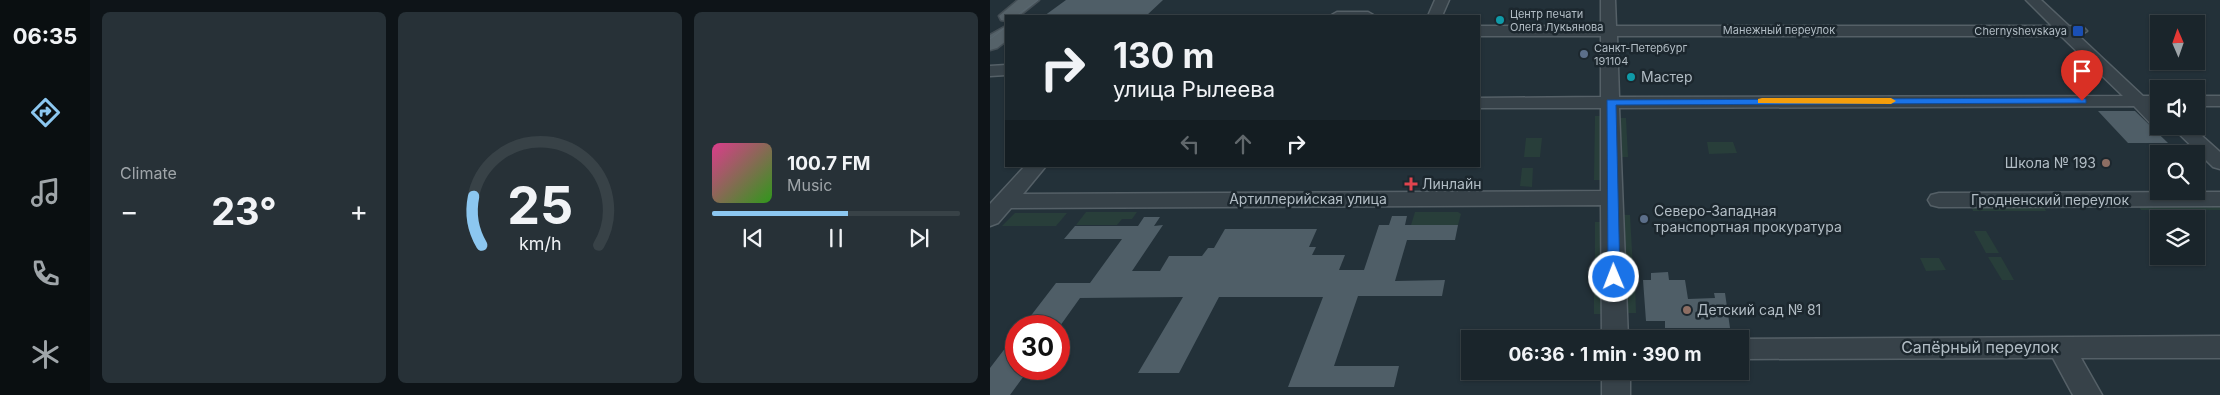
<!DOCTYPE html>
<html lang="en">
<head>
<meta charset="utf-8">
<style>
	body { margin:0; font-family:Inter,sans-serif; background:#273137; color:#f1f3f6; height:100vh; display:flex; flex-direction:column; font-size:19px; white-space:nowrap }
	* { box-sizing:border-box; margin:0 }
	p { font-size:16px; color:#9fa5a9 }
	.icon { flex:none; width:28px; height:28px; fill:none; stroke:currentColor; stroke-width:2; stroke-linecap:round; stroke-linejoin:round }
	.map { position:relative; flex:1; overflow:hidden }
	.panel { display:flex; flex-direction:column; gap:12px; padding:12px; background:#0e1418; width:900px }
	.panel>* { flex:none }
	.guide { position:absolute; left:15px; top:15px; width:475px; height:152px; border-radius:0px; box-shadow:0 1px 4px #0004,0 0 0 1px #384247; background:#1a252b; color:#f1f3f6; overflow:hidden }
	.needle { width:32px; rotate:358deg }
	.controls { position:absolute; left:1160px; top:15px; display:grid; gap:10px }
	.controls a { display:grid; place-items:center; width:55px; height:55px; border-radius:0px; background:#1a252b; box-shadow:0 1px 4px #0004,0 0 0 1px #384247; font-size:25px }
	.speed { position:absolute; left:15px; top:315px; display:flex; gap:10px; font-size:25px; font-weight:700; text-align:center }
	.speed>* { display:grid; place-content:center; width:65px; height:65px; border-radius:50%; background:#1a252b; box-shadow:0 1px 4px #0004,0 0 0 1px #384247; line-height:1 }
	.speed .limit { border:8px solid #d22; background:#fff; color:#111 }
	.pin { position:absolute; display:grid; place-items:center; width:42px; height:42px; color:#fff; margin:-51px -21px; border-radius:50% 50% 50% 0; rotate:-45deg; box-shadow:0 0 5px #0007 }
	.pin .icon { rotate:45deg }
	.me { position:absolute; width:55px; margin:-28px; rotate:359deg; stroke-linejoin:round; filter:drop-shadow(0 0 4px #0008) }
	.turn { display:flex; align-items:center; gap:18px; height:105px; padding:0 25px; font-size:22px }
	.turn .icon { width:65px; height:65px; stroke-width:2.5 }
	.turn b { display:block; font-size:35px; line-height:42px }
	.lanes { display:flex; align-items:center; height:48px; padding:0 25px; background:#0003; justify-content:center; gap:25px; direction:ltr }
	.lanes .off { opacity:.35 }
	.big { font-size:38px; font-weight:700; line-height:1.1 }
	.panel .widget { flex:1; display:flex; flex-direction:column; justify-content:center; gap:8px; min-width:0; padding:0 18px; border-radius:8px; background:#273137 }
	.panel .dial { align-items:center; gap:0 }
	.dial svg { height:130px; overflow:visible; fill:none; stroke:#384247; stroke-width:7; stroke-linecap:round; text-anchor:middle }
	.dial text { fill:#f1f3f6; stroke:none }
	.song { display:flex; align-items:center; gap:15px }
	.cover { width:60px; height:60px; border-radius:8px; background:linear-gradient(135deg,hsl(330 70% 55%),hsl(110 70% 35%)) }
	.played { height:5px; border-radius:2px; background:linear-gradient(90deg,#8cc7f0 55%,#384247 55%) }
	.keys { display:flex; justify-content:space-around; direction:ltr }
	.heat { display:flex; justify-content:space-between; align-items:center; font-size:28px; direction:ltr }
	.panel .tiles { flex:1; display:grid; gap:12px; grid-template-columns:repeat(3,1fr) }
	.trip { position:absolute; left:471px; top:330px; width:288px; height:50px; border-radius:0px; background:#1a252b; box-shadow:0 1px 4px #0004,0 0 0 1px #384247; font-weight:700; line-height:50px; text-align:center }
	main { display:flex; flex:1; min-height:0 }
	.tabs { display:flex; flex-direction:column; width:90px; justify-content:space-around; align-items:center; background:#0a0f11; color:#9fa5a9 }
	.tabs .icon { width:35px; height:35px }
	.tabs .active { color:#8cc7f0 }
	.tabs b { font-size:22px; color:#f1f3f6 }
	.map>svg:first-child { display:block }
	.green { fill:#283e3a }
	.building { fill:#4f5e67 }
	.lines { fill:none; stroke-linecap:round; stroke-linejoin:round }
	.minor-casing { stroke:#556067; stroke-width:3 }
	.major-casing { stroke:#434e55; stroke-width:3 }
	.minor { fill:#374249; fill-rule:evenodd }
	.major { fill:#556269; fill-rule:evenodd }
	.tram { stroke:#596770; stroke-width:1 }
	.route { fill:#1a73e8; stroke:#114b97 }
	.slow { fill:#f59e0b }
	.culture-dot { fill:#0f9aa8; stroke:#1c272e; stroke-width:2 }
	.transit-dot { fill:#1a4fb4; stroke:#1c272e; stroke-width:2 }
	.service-dot { fill:#5c6f8a; stroke:#1c272e; stroke-width:2 }
	.education-dot { fill:#8d6e63; stroke:#1c272e; stroke-width:2 }
	.health-dot { fill:#e0444e; stroke:#1c272e; stroke-width:2 }
	.labels { text-anchor:middle; stroke-width:5; stroke-linejoin:round; paint-order:stroke }
	.far-poi-label { font-size:11px; fill:#b2bdc5; stroke:#1c272e; text-anchor:start }
	.far-street-label { font-size:11px; fill:#b2bdc5; stroke:#1c272e }
	.poi-label { font-size:14px; fill:#b2bdc5; stroke:#1c272e; text-anchor:start }
	.street-label { font-size:14px; fill:#b2bdc5; stroke:#1c272e }
	.near-street-label { font-size:16px; fill:#b2bdc5; stroke:#1c272e }
</style>
</head>
<body>
<main>
<nav class="tabs">
<b>06:35</b>
<svg class="icon active" aria-label="directions" viewBox="0 0 24 24"><path d="M12 3l9 9-9 9-9-9zM9 14v-3h6M13 9l2 2-2 2"/></svg>
<svg class="icon" aria-label="music" viewBox="0 0 24 24"><path d="M9 18V5l10-2v13"/><circle cx="6" cy="18" r="3"/><circle cx="16" cy="16" r="3"/></svg>
<svg class="icon" aria-label="phone" viewBox="0 0 24 24"><path d="M5 4h4l2 5-3 2q2 4 5 5l2-3 5 2v4C11 20 4 13 5 4z"/></svg>
<svg class="icon" aria-label="climate" viewBox="0 0 24 24"><path d="M12 3v18M4 7l16 10M4 17L20 7"/></svg>
</nav>
<section class="panel">
<div class="tiles">
<div class="widget"><p>Climate</p>
<div class="heat"><a>−</a><b class="big">23°</b><a>+</a></div>
</div>
<div class="widget dial"><svg viewBox="0 0 100 80">
<path d="M14 69A42 42 0 1 1 86 69"/>
<path d="M14 69A42 42 0 0 1 9 39" stroke="#8cc7f0"/>
<text x="50" y="56" font-size="32" font-weight="700">25</text>
<text x="50" y="72" font-size="11">km/h</text>
</svg></div>
<div class="widget">
<div class="song"><i class="cover"></i><div><b>100.7 FM</b><p>Music</p></div></div>
<div class="played"></div>
<div class="keys"><svg class="icon" aria-label="previous" viewBox="0 0 24 24"><path d="M18 5L8 12l10 7zM5 5v14"/></svg><svg class="icon" aria-label="pause" viewBox="0 0 24 24"><path d="M8 5v14M16 5v14"/></svg><svg class="icon" aria-label="next" viewBox="0 0 24 24"><path d="M6 5l10 7-10 7zM19 5v14"/></svg></div>
</div>
</div>
</section>
<div class="map">
<svg width="1230" height="395" viewBox="0 0 1230 395">
	<rect width="100%" height="100%" fill="#233139"/>
	<g class="green">
		<path d="M605,116H611V180H604Z"/>
		<path d="M630,118H636L638,157H632Z"/>
		<path d="M536,138H552L550,157H534Z"/>
		<path d="M717,142H743L747,153L719,154Z"/>
		<path d="M532,168H543L542,187L530,186Z"/>
		<path d="M1054,207L1056,211H983L982,208Z"/>
		<path d="M1149,207H1230V210H1151Z"/>
		<path d="M96,212H147L142,219H132L127,225H86Z"/>
		<path d="M425,212H468L471,214L468,225H421Z"/>
		<path d="M25,213H77L66,226H12Z"/>
		<path d="M634,215H640L643,268H636Z"/>
		<rect x="605" y="222" width="7" height="41"/>
		<path d="M984,231H996L1009,253H996Z"/>
		<path d="M998,257H1011L1024,280H1012Z"/>
		<path d="M930,258H949L956,270L936,271Z"/>
		<rect x="604" y="275" width="7" height="39"/>
		<path d="M636,281H645L646,313H637Z"/>
	</g>
	<g class="building">
		<path d="M76,0H173L156,16H54Z"/>
		<path d="M1108,111H1145L1178,143H1138Z"/>
		<path d="M402,216H417L415,225H468L465,240H417L405,281L455,280L452,296H368L344,366H409L404,387H298L333,297H229L189,373H148L193,297L90,298L70,326H33L66,283H100L132,239H74L85,226H148L154,217H170L164,226L173,225L142,271H170L179,256H212L218,248H224L235,229H327L319,247H326L322,255H355L349,270H374L389,225H399Z"/>
		<path d="M678,272L679,280H695L698,299L725,298L724,293H735L740,328H675V321H656L653,280H661V273Z"/>
		<path d="M26,334V369H39L20,395H0V368Z"/>
	</g>
	<g class="lines">
		<defs>
			<g id="minor">
				<path d="M445,0H459L452,16H438Z"/>
				<path d="M611,0H625L626,26H1062L1036,0H1051L1079,26L1094,28L1097,31L1089,36L1153,96H1169V106H1164L1169,111L1170,126L1162,125L1144,106L629,108L638,339H612L611,205L21,208L8,223L0,226V204L35,166H56L33,194L611,191V108H489V98L611,97V36H489V26H611ZM627,36H1071L1133,96L629,97Z"/>
				<path d="M347,12H378L385,16H340Z"/>
				<path d="M16,65V75L0,76V66Z"/>
				<rect x="1206" y="96" width="24" height="10"/>
				<path d="M1181,126H1201L1230,152V169L1223,167Z"/>
				<path d="M1230,192V206L949,207L941,205L938,200L941,195L949,193Z"/>
				<path d="M1230,336V358H1091L1112,395H1083L1063,358L750,359V339H745Z"/>
				<rect x="612" y="371" width="28" height="24"/>
			</g>
			<g id="major">
				<path d="M28,0H49L29,16H16V21L11,20L9,16Z"/>
				<path d="M16,26V41L7,48L0,50V35Z"/>
			</g>
		</defs>
		<use href="#minor" class="minor-casing"/>
		<use href="#major" class="major-casing"/>
		<use href="#minor" class="minor"/>
		<use href="#major" class="major"/>
		<g class="tram">
			<path d="M26,16L48,0"/>
			<path d="M0,39L16,27"/>
		</g>
	</g>
	<path class="route" d="M1092,98L1096,99V103L626,105L630,277L624,282L618,277L617,100Z"/>
	<path class="slow" d="M772,98H901L906,101L901,104L768,103V99Z"/>
	<g class="culture-dot">
		<circle cx="510" cy="20" r="5"/>
		<circle cx="641" cy="77" r="5"/>
	</g>
	<rect class="transit-dot" x="1082" y="25" width="12" height="12" rx="2.5"/>
	<g class="service-dot">
		<circle cx="594" cy="54" r="5"/>
		<circle cx="654" cy="219" r="5"/>
	</g>
	<g class="education-dot">
		<circle cx="1116" cy="163" r="5"/>
		<circle cx="697" cy="310" r="5"/>
	</g>
	<path class="health-dot" d="M418.5 176.5h5v5h5v5h-5v5h-5v-5h-5v-5h5z"/>
	<g class="labels">
		<g class="far-poi-label">
			<text x="520" y="18">Центр печати<tspan x="520" dy="13">Олега Лукьянова</tspan></text>
			<text x="1077" y="35" text-anchor="end">Chernyshevskaya</text>
			<text x="604" y="52">Санкт-Петербург<tspan x="604" dy="13">191104</tspan></text>
		</g>
		<g class="far-street-label">
			<text x="789" y="34">Манежный переулок</text>
		</g>
		<g class="poi-label">
			<text x="651" y="82">Мастер</text>
			<text x="1106" y="168" text-anchor="end">Школа № 193</text>
			<text x="432" y="189">Линлайн</text>
			<text x="664" y="216">Северо-Западная<tspan x="664" dy="16">транспортная прокуратура</tspan></text>
			<text x="707" y="315">Детский сад № 81</text>
		</g>
		<g class="street-label">
			<text x="318" y="204">Артиллерийская улица</text>
			<text x="1060" y="205">Гродненский переулок</text>
		</g>
		<g class="near-street-label">
			<text x="990" y="353">Сапёрный переулок</text>
		</g>
	</g>
</svg>
<div class="controls">
<a><svg class="needle" viewBox="-14 -14 28 28"><path d="M0-13l5 13h-10z" fill="#e53935"/><path d="M0 13l5-13h-10z" fill="#9fa5a9"/></svg></a>
<a><svg class="icon" aria-label="sound" viewBox="0 0 24 24"><path d="M4 9h4l5-4v14l-5-4H4zM17 9q2 3 0 6"/></svg></a>
<a><svg class="icon" aria-label="search" viewBox="0 0 24 24"><circle cx="10" cy="10" r="6"/><path d="M15 15l6 6"/></svg></a>
<a><svg class="icon" aria-label="layers" viewBox="0 0 24 24"><path d="M12 4l9 5-9 5-9-5zM3 14l9 5 9-5"/></svg></a>
</div>
<div class="speed"><div class="limit">30</div></div>
<div class="pin" style="left:1092px;top:101px;background:#d93025"><svg class="icon" aria-label="arrive" viewBox="0 0 24 24"><path d="M6 21V4h12l-3 4 3 4H6"/></svg></div>
<svg class="me" style="left:624px;top:277px" viewBox="-20 -20 40 40"><circle r="17" fill="#1a73e8" stroke="#fff" stroke-width="3"/><path d="M0-11L8 9 0 5-8 9z" fill="#fff"/></svg>
<div class="trip">06:36 · 1 min · 390 m</div>
<div class="guide">
<div class="turn"><svg class="icon" aria-label="right" viewBox="0 0 24 24"><path d="M7 20v-9h11M14 6l5 5-5 5"/></svg><div><b>130 m</b>улица Рылеева</div></div>
<div class="lanes"><svg class="icon off" aria-label="left" viewBox="0 0 24 24"><path d="M17 20v-9H6M10 6l-5 5 5 5"/></svg><svg class="icon off" aria-label="ahead" viewBox="0 0 24 24"><path d="M12 20V5M6 11l6-6 6 6"/></svg><svg class="icon" aria-label="right" viewBox="0 0 24 24"><path d="M7 20v-9h11M14 6l5 5-5 5"/></svg></div>
</div>
</div>
</main>
</body>
</html>
